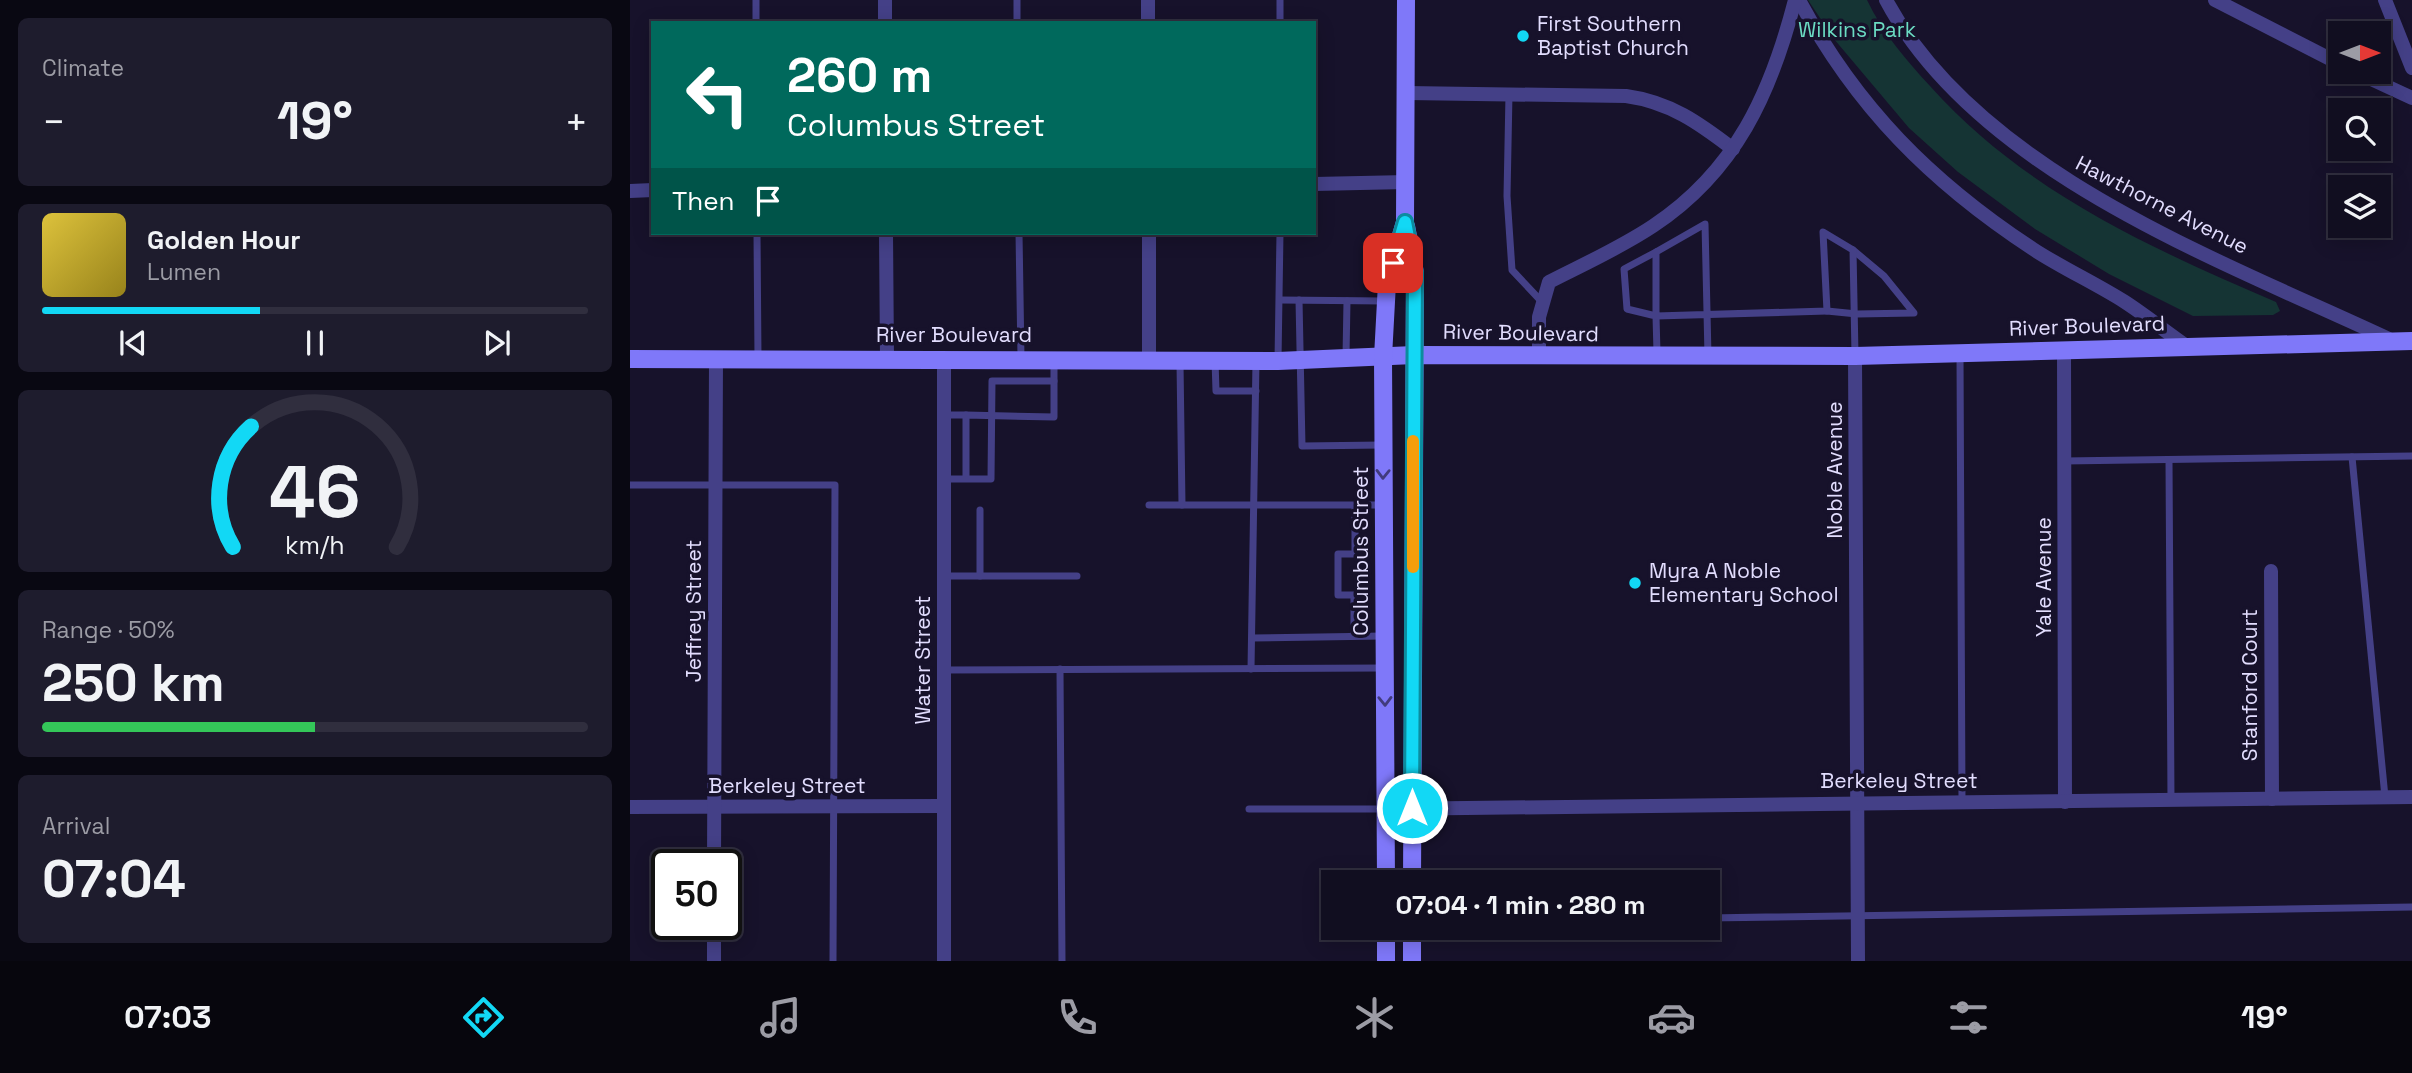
<!DOCTYPE html>
<html lang="en">
<head>
<meta charset="utf-8">
<style>
	body { margin:0; font-family:"Space Grotesk",sans-serif; background:#1e1c2d; color:#f1f3f6; height:100vh; display:flex; flex-direction:column; font-size:26px; white-space:nowrap }
	* { box-sizing:border-box; margin:0 }
	p { font-size:23px; color:#9c9ca5 }
	.icon { flex:none; width:38px; height:38px; fill:none; stroke:currentColor; stroke-width:2; stroke-linecap:round; stroke-linejoin:round }
	.map { position:relative; flex:1; overflow:hidden }
	.side { display:flex; flex-direction:column; gap:18px; padding:18px; background:#090812; width:630px }
	.side>* { flex:none }
	.top-card { position:absolute; left:21px; top:21px; width:665px; height:214px; border-radius:0px; box-shadow:0 4px 18px #0003,0 0 0 2px #302e3e; background:#00695c; color:#fff; overflow:hidden }
	.needle { width:46px; rotate:90deg }
	.buttons { position:absolute; left:1698px; top:21px; display:grid; gap:14px }
	.buttons a { display:grid; place-items:center; width:63px; height:63px; border-radius:0px; background:#110e20; box-shadow:0 4px 18px #0003,0 0 0 2px #302e3e; font-size:35px }
	.speed { position:absolute; left:21px; top:849px; display:flex; gap:14px; font-size:35px; font-weight:700; text-align:center }
	.speed>* { display:grid; place-content:center; width:91px; height:91px; border-radius:50%; background:#110e20; box-shadow:0 4px 18px #0003,0 0 0 2px #302e3e; line-height:1 }
	.speed .limit { border:4px solid #111; border-radius:10px; background:#fff; color:#111 }
	.pin { position:absolute; display:grid; place-items:center; width:60px; height:60px; color:#fff; margin:-30px; border-radius:14px; box-shadow:0 4px 10px #0006 }
	.me { position:absolute; width:77px; margin:-38px; rotate:0deg; stroke-linejoin:round; filter:drop-shadow(0 0 5px #0008) }
	.turn { display:flex; align-items:center; gap:24px; height:147px; padding:0 21px; font-size:32px }
	.turn .icon { width:91px; height:91px; stroke-width:2.5 }
	.turn b { display:block; font-size:49px; line-height:60px }
	.then { display:flex; align-items:center; height:66px; padding:0 21px; background:#0003; gap:14px; font-size:26px }
	.big { font-size:52px; font-weight:800; line-height:1.1 }
	.side .widget { flex:1; display:flex; flex-direction:column; justify-content:center; gap:10px; min-width:0; padding:0 24px; border-radius:10px; background:#1e1c2d }
	.side .dial { align-items:center; gap:0 }
	.dial svg { height:182px; overflow:visible; fill:none; stroke:#302e3e; stroke-width:7; stroke-linecap:round; text-anchor:middle }
	.dial text { fill:#f1f3f6; stroke:none }
	.song { display:flex; align-items:center; gap:21px }
	.cover { width:84px; height:84px; border-radius:10px; background:linear-gradient(135deg,hsl(50 70% 55%),hsl(50 70% 35%)) }
	.played { height:7px; border-radius:4px; background:linear-gradient(90deg,#12d8f5 40%,#302e3e 40%) }
	.keys { display:flex; justify-content:space-around; direction:ltr }
	.heat { display:flex; justify-content:space-between; align-items:center; font-size:38px; direction:ltr }
	.charge { height:10px; border-radius:5px; background:linear-gradient(90deg,#34c759 50%,#302e3e 0) }
	.trip { position:absolute; left:691px; top:870px; width:399px; height:70px; border-radius:0px; background:#110e20; box-shadow:0 4px 18px #0003,0 0 0 2px #302e3e; font-weight:800; line-height:70px; text-align:center }
	.menu { display:flex; height:112px; justify-content:space-around; align-items:center; background:#07060d; color:#9c9ca5 }
	.menu .icon { width:49px; height:49px }
	.menu .selected { color:#12d8f5 }
	.menu b { font-size:32px; color:#f1f3f6 }
	main { display:flex; flex:1; min-height:0 }
	.map>svg:first-child { display:block }
	.green { fill:#153434 }
	.lines { fill:none; stroke-linecap:round; stroke-linejoin:round }
	.service { stroke:#444087; stroke-width:7 }
	.minor { stroke:#444087; stroke-width:14 }
	.secondary { stroke:#7f78f9; stroke-width:18 }
	.oneway { stroke:#413b7d }
	.route-casing { stroke:#0c8c9f; stroke-width:18 }
	.route { stroke:#12d8f5; stroke-width:12 }
	.slow { stroke:#f59e0b; stroke-width:12 }
	.poi-dot { fill:#12d8f5; stroke:#17122b; stroke-width:2.5 }
	.labels { text-anchor:middle; stroke-width:7; stroke-linejoin:round; paint-order:stroke }
	.poi-label { font-size:21px; fill:#e2ddfe; stroke:#17122b; text-anchor:start }
	.park-label { font-size:21px; fill:#6bdcc3; stroke:#17122b }
	.street-label { font-size:21px; fill:#e2ddfe; stroke:#17122b }
</style>
</head>
<body>
<main>
<section class="side">
<div class="widget"><p>Climate</p>
<div class="heat"><a>−</a><b class="big">19°</b><a>+</a></div>
</div>
<div class="widget">
<div class="song"><i class="cover"></i><div><b>Golden Hour</b><p>Lumen</p></div></div>
<div class="played"></div>
<div class="keys"><svg class="icon" aria-label="previous" viewBox="0 0 24 24"><path d="M18 5L8 12l10 7zM5 5v14"/></svg><svg class="icon" aria-label="pause" viewBox="0 0 24 24"><path d="M8 5v14M16 5v14"/></svg><svg class="icon" aria-label="next" viewBox="0 0 24 24"><path d="M6 5l10 7-10 7zM19 5v14"/></svg></div>
</div>
<div class="widget dial"><svg viewBox="0 0 100 80">
<path d="M14 69A42 42 0 1 1 86 69"/>
<path d="M14 69A42 42 0 0 1 22 16" stroke="#12d8f5"/>
<text x="50" y="56" font-size="32" font-weight="700">46</text>
<text x="50" y="72" font-size="11">km/h</text>
</svg></div>
<div class="widget"><p>Range · 50%</p><b class="big">250 km</b><div class="charge"></div></div>
<div class="widget"><p>Arrival</p><b class="big">07:04</b></div>
</section>
<div class="map">
<svg width="1782" height="961" viewBox="0 0 1782 961">
	<rect width="100%" height="100%" fill="#17122b"/>
	<path class="green" d="M1178,0H1237C1252,32 1276,60 1300,86C1394,191 1518,247 1646,302L1650,311L1643,315L1563,316L1479,274L1405,229L1328,172L1279,128L1204,39Z"/>
	<g class="lines">
		<g class="service">
			<path d="M126,0V23"/>
			<path d="M387,0V23"/>
			<path d="M650,0V23"/>
			<path d="M879,94L877,196L882,270L913,303"/>
			<path d="M127,233L128,358"/>
			<path d="M389,233L391,358"/>
			<path d="M1026,252L994,269L997,309L1026,316L1027,353"/>
			<path d="M650,300L755,301"/>
			<path d="M669,300L672,446L752,445"/>
			<path d="M1197,311L1227,314L1284,313L1254,276L1223,250"/>
			<path d="M1330,354L1332,802"/>
			<path d="M716,356L717,301"/>
			<path d="M1078,356L1075,224L1026,252V316L1197,311L1193,232L1223,250L1225,355"/>
			<path d="M585,360L586,391H626"/>
			<path d="M648,360L650,233"/>
			<path d="M550,363L552,505H752"/>
			<path d="M314,415H336"/>
			<path d="M1722,457L1755,797"/>
			<path d="M1539,460L1541,801"/>
			<path d="M1434,461L1782,456"/>
			<path d="M336,478V415L424,417V362"/>
			<path d="M314,479H361L362,381H424"/>
			<path d="M0,485H205L203,961"/>
			<path d="M519,505H552"/>
			<path d="M350,510V576"/>
			<path d="M314,576H447"/>
			<path d="M724,636V595H708V554H725V505"/>
			<path d="M622,638L753,636"/>
			<path d="M430,669L432,961"/>
			<path d="M621,669L626,361"/>
			<path d="M314,670L754,668"/>
			<path d="M619,809H756"/>
			<path d="M1078,918L1782,907"/>
		</g>
		<g class="minor">
			<path d="M255,0V23"/>
			<path d="M518,0V23"/>
			<path d="M1169,0C1226,107 1301,182 1403,249C1432,268 1465,283 1495,302C1515,315 1535,331 1555,345"/>
			<path d="M1256,0C1348,173 1595,262 1763,341"/>
			<path d="M1585,0L1710,64"/>
			<path d="M1755,0L1782,68"/>
			<path d="M1726,72L1782,98"/>
			<path d="M777,93L996,96C1040,102 1069,123 1103,149"/>
			<path d="M684,184L777,182"/>
			<path d="M0,191L23,190"/>
			<path d="M256,233L257,358"/>
			<path d="M519,233V358"/>
			<path d="M1434,351L1435,802"/>
			<path d="M1225,356L1228,961"/>
			<path d="M909,357V317L919,282C954,264 990,248 1023,226C1106,171 1141,93 1165,0"/>
			<path d="M1641,571L1642,799"/>
			<path d="M0,807L314,806"/>
			<path d="M756,809L1782,797"/>
			<path d="M84,864L86,359"/>
			<path d="M84,924V961"/>
			<path d="M314,961V358"/>
		</g>
		<g class="secondary">
			<path d="M776,226L785,273L782,882"/>
			<path d="M0,359L648,361L784,355L1225,356L1782,341"/>
			<path d="M756,882L753,357L757,283L775,222L776,0"/>
			<path d="M756,928V961"/>
			<path d="M782,928V961"/>
		</g>
	</g>
	<defs><path id="oneway-chevron" d="M-2-3.5L2.5 0L-2 3.5" fill="none" stroke-width="1.6" stroke-linecap="round" stroke-linejoin="round" transform="scale(1.75)"/></defs>
	<g class="oneway">
		<use href="#oneway-chevron" transform="translate(753 474) rotate(91)"/>
		<use href="#oneway-chevron" transform="translate(755 701) rotate(89)"/>
	</g>
	<g class="lines">
		<defs>
			<path id="route" d="M763,263L775,222L785,273L782,808"/>
		</defs>
		<use href="#route" class="route-casing"/>
		<use href="#route" class="route"/>
		<path class="slow" d="M783,567V441"/>
	</g>
	<g class="poi-dot">
		<circle cx="893" cy="36" r="7"/>
		<circle cx="1005" cy="583" r="7"/>
	</g>
	<g class="labels">
		<g class="poi-label">
			<text x="907" y="31">First Southern<tspan x="907" dy="24">Baptist Church</tspan></text>
			<text x="1019" y="578">Myra A Noble<tspan x="1019" dy="24">Elementary School</tspan></text>
		</g>
		<g class="park-label">
			<text x="1227" y="37">Wilkins Park</text>
		</g>
		<g class="street-label">
			<text transform="translate(1532 205) rotate(27)" y="7">Hawthorne Avenue</text>
			<text transform="translate(1457 326) rotate(-2)" y="7">River Boulevard</text>
			<text transform="translate(891 333) rotate(1)" y="7">River Boulevard</text>
			<text x="324" y="342">River Boulevard</text>
			<text transform="translate(1205 470) rotate(-90)" y="7">Noble Avenue</text>
			<text transform="translate(731 551) rotate(-90)" y="7">Columbus Street</text>
			<text transform="translate(1414 577) rotate(-90)" y="7">Yale Avenue</text>
			<text transform="translate(64 611) rotate(-90)" y="7">Jeffrey Street</text>
			<text transform="translate(293 660) rotate(-90)" y="7">Water Street</text>
			<text transform="translate(1620 685) rotate(-90)" y="7">Stanford Court</text>
			<text x="1269" y="788">Berkeley Street</text>
			<text x="157" y="793">Berkeley Street</text>
		</g>
	</g>
</svg>
<div class="buttons">
<a><svg class="needle" viewBox="-14 -14 28 28"><path d="M0-13l5 13h-10z" fill="#e53935"/><path d="M0 13l5-13h-10z" fill="#9c9ca5"/></svg></a>
<a><svg class="icon" aria-label="search" viewBox="0 0 24 24"><circle cx="10" cy="10" r="6"/><path d="M15 15l6 6"/></svg></a>
<a><svg class="icon" aria-label="layers" viewBox="0 0 24 24"><path d="M12 4l9 5-9 5-9-5zM3 14l9 5 9-5"/></svg></a>
</div>
<div class="speed"><div class="limit">50</div></div>
<div class="pin" style="left:763px;top:263px;background:#d93025"><svg class="icon" aria-label="arrive" viewBox="0 0 24 24"><path d="M6 21V4h12l-3 4 3 4H6"/></svg></div>
<svg class="me" style="left:782px;top:808px" viewBox="-20 -20 40 40"><circle r="17" fill="#12d8f5" stroke="#fff" stroke-width="3"/><path d="M0-11L8 9 0 5-8 9z" fill="#fff"/></svg>
<div class="trip">07:04 · 1 min · 280 m</div>
<div class="top-card">
<div class="turn"><svg class="icon" aria-label="left" viewBox="0 0 24 24"><path d="M17 20v-9H6M10 6l-5 5 5 5"/></svg><div><b>260 m</b>Columbus Street</div></div>
<div class="then">Then<svg class="icon" aria-label="arrive" viewBox="0 0 24 24"><path d="M6 21V4h12l-3 4 3 4H6"/></svg></div>
</div>
</div>
</main>
<nav class="menu">
<b>07:03</b>
<svg class="icon selected" aria-label="directions" viewBox="0 0 24 24"><path d="M12 3l9 9-9 9-9-9zM9 14v-3h6M13 9l2 2-2 2"/></svg>
<svg class="icon" aria-label="music" viewBox="0 0 24 24"><path d="M9 18V5l10-2v13"/><circle cx="6" cy="18" r="3"/><circle cx="16" cy="16" r="3"/></svg>
<svg class="icon" aria-label="phone" viewBox="0 0 24 24"><path d="M5 4h4l2 5-3 2q2 4 5 5l2-3 5 2v4C11 20 4 13 5 4z"/></svg>
<svg class="icon" aria-label="climate" viewBox="0 0 24 24"><path d="M12 3v18M4 7l16 10M4 17L20 7"/></svg>
<svg class="icon" aria-label="car" viewBox="0 0 24 24"><path d="M5 17H2v-5l4-1 3-4h7l3 4 3 1v5h-3M9 17h6M6 11h13"/><circle cx="7" cy="17" r="2"/><circle cx="17" cy="17" r="2"/></svg>
<svg class="icon" aria-label="filters" viewBox="0 0 24 24"><path d="M4 7h16M4 17h16"/><circle cx="9" cy="7" r="2"/><circle cx="15" cy="17" r="2"/></svg>
<b>19°</b>
</nav>
</body>
</html>
